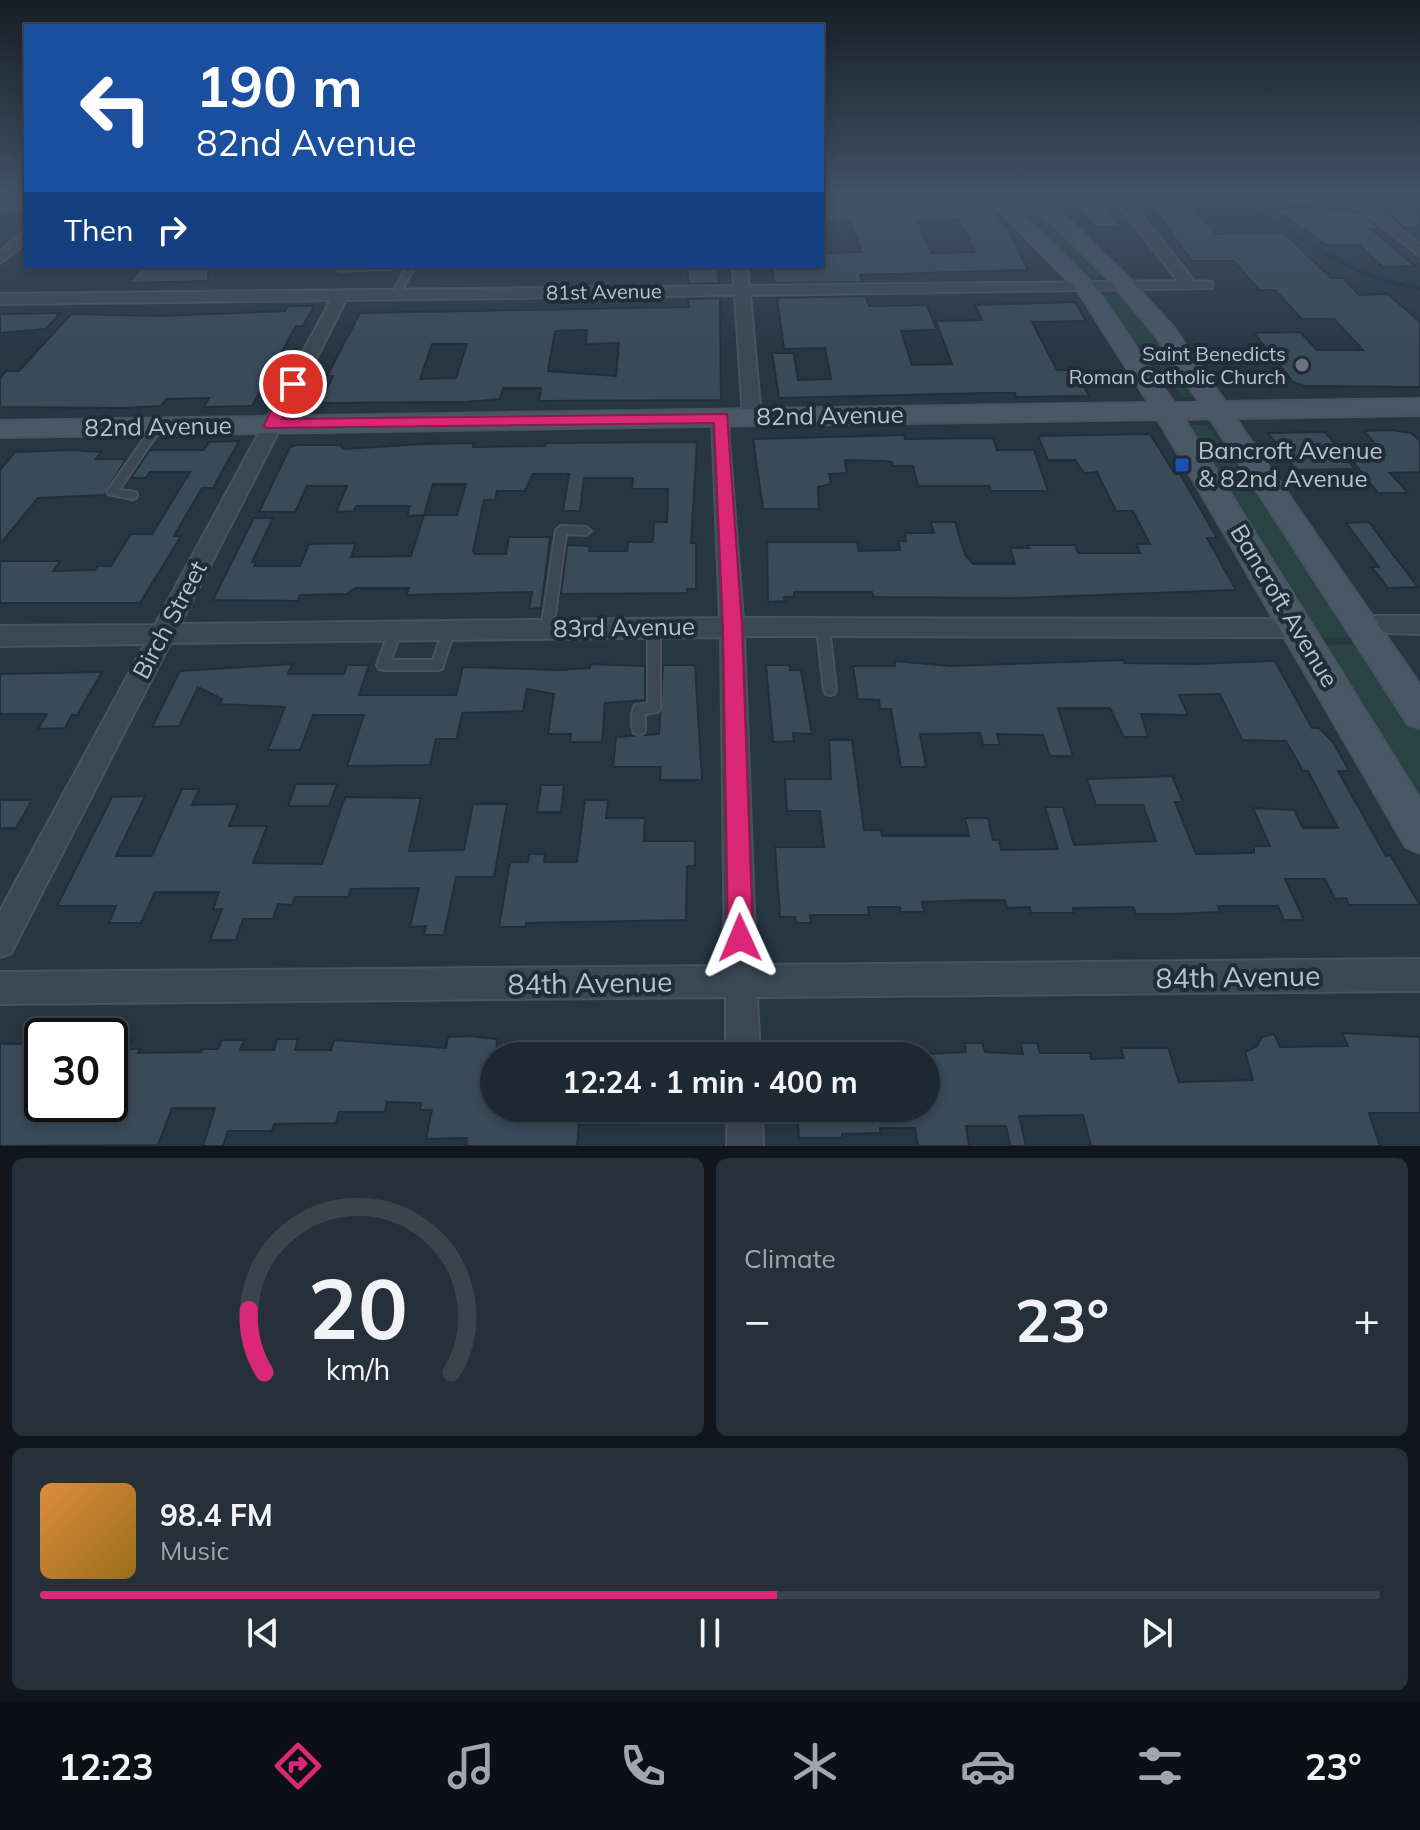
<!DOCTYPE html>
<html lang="en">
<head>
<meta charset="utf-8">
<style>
	body { margin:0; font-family:Mulish,sans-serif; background:#25303a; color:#f1f3f6; height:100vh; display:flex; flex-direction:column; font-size:30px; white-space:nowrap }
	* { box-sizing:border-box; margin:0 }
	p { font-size:26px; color:#a0a6ac }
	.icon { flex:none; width:44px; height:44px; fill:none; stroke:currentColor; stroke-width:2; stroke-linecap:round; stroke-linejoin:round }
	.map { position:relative; height:1146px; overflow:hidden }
	.panel { display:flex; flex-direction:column; gap:12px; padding:12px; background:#10161c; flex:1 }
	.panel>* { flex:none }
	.top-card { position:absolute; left:24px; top:24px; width:800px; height:244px; border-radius:0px; box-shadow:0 4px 12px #0003,0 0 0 2px #3b444d; background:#1a4fa0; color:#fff; overflow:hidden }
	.speed { position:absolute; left:24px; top:1018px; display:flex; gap:16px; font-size:40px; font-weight:700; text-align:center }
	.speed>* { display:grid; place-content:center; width:104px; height:104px; border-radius:50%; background:#1d2832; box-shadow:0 4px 12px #0003,0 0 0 2px #3b444d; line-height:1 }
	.speed .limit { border:4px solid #111; border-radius:12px; background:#fff; color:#111 }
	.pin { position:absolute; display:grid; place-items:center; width:68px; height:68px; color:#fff; margin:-34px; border:4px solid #fff; border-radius:50%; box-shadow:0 2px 8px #0007 }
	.me { position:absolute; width:88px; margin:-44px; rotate:359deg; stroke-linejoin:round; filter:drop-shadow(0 0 6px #0008) }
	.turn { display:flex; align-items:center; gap:28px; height:168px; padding:0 40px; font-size:36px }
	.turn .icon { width:104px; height:104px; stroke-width:2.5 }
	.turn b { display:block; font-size:56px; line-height:68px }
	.then { display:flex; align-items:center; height:76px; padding:0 40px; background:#0003; gap:16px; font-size:30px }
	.big { font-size:60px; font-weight:700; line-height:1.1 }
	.panel .card { flex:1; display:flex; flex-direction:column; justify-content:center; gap:12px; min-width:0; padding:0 28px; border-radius:12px; background:#25303a }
	.panel .dial { align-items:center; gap:0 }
	.dial svg { height:208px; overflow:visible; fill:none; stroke:#3b444d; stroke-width:7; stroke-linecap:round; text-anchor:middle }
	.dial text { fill:#f1f3f6; stroke:none }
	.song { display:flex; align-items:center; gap:24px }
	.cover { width:96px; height:96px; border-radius:12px; background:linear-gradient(135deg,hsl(30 70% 55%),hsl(40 70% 35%)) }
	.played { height:8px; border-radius:4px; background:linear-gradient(90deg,#db2777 55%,#3b444d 55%) }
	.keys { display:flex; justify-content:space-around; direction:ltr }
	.heat { display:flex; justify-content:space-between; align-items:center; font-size:44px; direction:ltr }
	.panel .tiles { flex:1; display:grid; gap:12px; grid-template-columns:1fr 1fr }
	.card:last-child { grid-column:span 2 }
	.trip { position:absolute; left:480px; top:1042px; width:460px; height:80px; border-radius:40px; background:#1d2832; box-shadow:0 4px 12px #0003,0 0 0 2px #3b444d; font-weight:700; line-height:80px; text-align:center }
	.tab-bar { display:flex; height:128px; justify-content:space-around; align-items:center; background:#0c1014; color:#a0a6ac }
	.tab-bar .icon { width:56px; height:56px }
	.tab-bar .current { color:#db2777 }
	.tab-bar b { font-size:36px; color:#f1f3f6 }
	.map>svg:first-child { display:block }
	.green { fill:#294344 }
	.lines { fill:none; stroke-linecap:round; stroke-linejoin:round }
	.stream { stroke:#192e42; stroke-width:4 }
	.building { fill:#394a59; stroke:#222e3a; stroke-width:2; fill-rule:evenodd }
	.lane-casing { stroke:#48535f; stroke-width:4 }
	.street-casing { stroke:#48535f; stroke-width:4 }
	.secondary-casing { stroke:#48535f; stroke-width:4 }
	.lane { fill:#3b4753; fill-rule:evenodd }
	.street { fill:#3b4753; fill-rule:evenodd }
	.secondary { fill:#495766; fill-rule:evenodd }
	.route { fill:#db2777; stroke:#8e194d; stroke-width:2 }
	.worship-dot { fill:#6b7280; stroke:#202c38; stroke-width:3 }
	.transit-dot { fill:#1a4fb4; stroke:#202c38; stroke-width:3 }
	.labels { text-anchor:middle; stroke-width:8; stroke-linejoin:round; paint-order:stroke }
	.far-street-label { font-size:20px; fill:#b8c2cc; stroke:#202c38 }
	.far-poi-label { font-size:20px; fill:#b8c2cc; stroke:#202c38; text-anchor:end }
	.street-label { font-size:24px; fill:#b8c2cc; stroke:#202c38 }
	.poi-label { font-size:24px; fill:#b8c2cc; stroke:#202c38; text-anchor:start }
	.near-street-label { font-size:28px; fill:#b8c2cc; stroke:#202c38 }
</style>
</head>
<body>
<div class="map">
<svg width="1420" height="1146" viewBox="0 0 1420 1146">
	<rect width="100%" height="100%" fill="#273643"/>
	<g class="green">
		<path d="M1001,196H1026L1108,276L1092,277L1086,273L1050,244Z"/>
		<path d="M1116,294L1159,333L1202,397H1182L1154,357L1133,340L1100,295Z"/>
		<path d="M1187,425H1207L1242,474L1266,496L1359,637L1317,638Z"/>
		<path d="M1364,644L1420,730V805L1321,645Z"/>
	</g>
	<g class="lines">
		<path class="stream" d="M1225,196C1292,225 1345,280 1420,288"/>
	</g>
	<g class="building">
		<path d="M1182,196L1216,234L1284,233L1331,278H1343L1359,295L1388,294L1420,322V387L1304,386L1293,382L1254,333L1300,332L1317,350H1363L1334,319H1302L1275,290H1259L1234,261H1192L1146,198Z"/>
		<path d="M822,201L984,202L1007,227L1028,270L860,275L862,282L774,283L772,266H822V253L861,252L851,222H822ZM959,220L975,252L931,253L918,221Z"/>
		<path d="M1072,201L1102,202L1120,227H1094Z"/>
		<path d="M1308,208L1359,212L1380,229H1371L1415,266L1383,267L1359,245H1326L1274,209Z"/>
		<path d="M1385,212H1420V228H1405Z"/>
		<path d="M142,266H208V281L128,283Z"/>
		<path d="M718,266L719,283L688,284V267Z"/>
		<path d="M866,296L869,306L927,305L937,330L901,331L912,365L952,364L936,321L982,320L975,305L1075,302L1086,321L1032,322L1057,370H1075L1089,396L1016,397L1015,393H987L779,398L772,353H794L798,380L831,379L825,348L784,349L777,298Z"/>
		<path d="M720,298L721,400L539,401L541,388H503L500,399L466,402L320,403L333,376H327L360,313L689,307L688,299ZM587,330L586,344L619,343L616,376L548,371L555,331ZM432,344H467L456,378L420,379Z"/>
		<path d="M288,306H314L303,326H296L252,406L204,407L209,398L166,399L161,406L125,408L0,407V378L6,371H19L71,314L159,316L285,311Z"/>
		<path d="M60,313L46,329L0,333V314Z"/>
		<path d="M1391,430L1411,433L1420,441V472L1390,473L1408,493H1378L1348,455H1385L1364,431Z"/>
		<path d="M1325,432L1355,469L1296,470L1268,433Z"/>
		<path d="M1150,434L1175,474H1180L1217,538H1207L1236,590L1013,598L873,597L872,592H794V597H784L785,601L768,602L767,542H857L859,551L900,550L898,541H906L905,533H934L931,522H955L965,555L973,564H1015L1010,548H1029L1027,545H1075L1078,553H1140L1136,544H1150L1133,511H1116L1097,472L1084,473L1075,460H1048L1038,436Z"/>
		<path d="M904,435L905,439L993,438L997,450H1034L1048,491H991L989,486H918L913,466H893L892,462L884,461L845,460L847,473L829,474L831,484L818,487L819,509H763L753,439Z"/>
		<path d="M239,441L213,488H202L174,536H181L140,603H0V561H60L53,571L95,570L97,566H111L131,534H152L190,472H150L146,478H131L150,450H204L209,442Z"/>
		<path d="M697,442L691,543H696V589H687V593L561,594L567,545L590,546L589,551H627L628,542H653L654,522H667L668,489H632L633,478H584L580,511H563L569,474H533L525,491H497L495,500H484L473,551L474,554H506L509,537H550L541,608L529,609L532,592L406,595L409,588H355L347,594L300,595L298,601L213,600L254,518H273L252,562H256L254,566H300L309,544L356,543L351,557L411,556L424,515L407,516L410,506H356L354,511L336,512L347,486H307L295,512H259L290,447L297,445H340L344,449L424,444L474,443L473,447L545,446L546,443ZM433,484H466L457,515H424Z"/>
		<path d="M72,450L101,452L96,459H126L104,495L38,498L0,544V470L15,452Z"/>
		<path d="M1369,522L1390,551L1418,587L1388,588L1372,567H1379L1346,523Z"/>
		<path d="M1123,660L1125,663L1195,664L1275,661L1312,728H1319L1333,742L1349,771H1338L1386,856L1390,855L1420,905H1349L1346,898L1335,899L1325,879H1285L1304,920H1284L1278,906H1218L1220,912L1172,914H1136L1133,907L1073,908L1074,913H1031L1030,907L1007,908L1005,900H969L922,902L924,912H901L900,907H868L869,915H810L811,923H796L795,917H780L775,847H824L820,811H787L785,779H831L829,740H852L864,830H881L882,836H969L965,818H988L993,840H999L1001,850L1058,849L1045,807H1063L1074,845L1156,841L1143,805H1096L1087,779L1149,777L1172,776L1183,802H1175L1196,854L1254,853V846H1270L1253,808L1294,810L1303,828H1338L1308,771H1303L1286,741L1242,740L1220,694L1179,695L1188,715L1141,714L1148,737H1124L1110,708H1058L1073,756H1050L1043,735L997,734L1000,745H983L980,733L920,734L926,767H901L891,709H880L879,700L858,699L853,666H895V661L950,666Z"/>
		<path d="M292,664L288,674H344L347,665H369L359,695H456L463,667L560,670L590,668V664L645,666V700L605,703L602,742H570L571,734H548L554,694L527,689L523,711L462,713L457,739H436L430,765L347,766L364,715H313L300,750H268L285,707L220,704L222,699L198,687L179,726L152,727L180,671Z"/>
		<path d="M663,665H695L702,780H660L661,767H613L616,737L659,734Z"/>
		<path d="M766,665H790V670H801L812,734L793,733L794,741L773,742Z"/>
		<path d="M102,672L77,715H72L65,728L38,729L47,714H0V674Z"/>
		<path d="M296,784H337L329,806H288Z"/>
		<path d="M541,785H564L561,812H537Z"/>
		<path d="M182,789H199L192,805L238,804L229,826H267L253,863L322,864L345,797L421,798L409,851L464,850L473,804H507L494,877H456L444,935H424L426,926L410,927L419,888L351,889L348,897H295L292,905L278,904L273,919H243L236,940H210L222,909L213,910L219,892H155L141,923H109L116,906H57L112,797L145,796L116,856H152Z"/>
		<path d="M0,800H32L16,828H0Z"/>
		<path d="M585,800H608L606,818H645L644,841H695V866H687L686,920L526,923L525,927H499L510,862H528L529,854H545L544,862H577Z"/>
		<path d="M1342,1033L1420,1037V1113H1369L1380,1146H1091L1083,1115L1019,1116L1026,1146H1010L1006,1126H966L969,1146H918L915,1128H880V1133L842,1134V1138H799L797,1108H926V1054L966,1052L964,1043H982L985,1052L1023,1054L1021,1043H1037L1040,1053H1090L1091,1059L1124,1058L1121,1048H1168L1179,1082L1253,1080L1245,1052L1257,1046L1262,1037L1274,1034L1280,1047L1348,1046Z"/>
		<path d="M467,1036L497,1039L494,1108H639V1124H579L577,1146H466L467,1138L426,1139L432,1110H420L421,1103L387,1102L385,1112H339L336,1123L274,1124L272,1131H228L223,1146H203L215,1108H172L158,1145L0,1146V1044H42V1104H110L113,1040H132L128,1049H140L138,1053L201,1052L202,1049H218L222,1040H244L240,1050H274L277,1039H298L295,1050H331L334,1040L446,1048L448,1037Z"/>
	</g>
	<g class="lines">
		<defs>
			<g id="lane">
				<path d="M356,266H406L402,268L340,271L336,269L340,267Z"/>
				<path d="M407,266H415L398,297H392L391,295Z"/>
				<path d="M157,424L162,427L119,490L136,492L137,495L136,498L132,499L108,494L107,492L108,490L154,425Z"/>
				<path d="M561,526L586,527L591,531L586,535L566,534L553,630L551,633L547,635L543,633L541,630L556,530Z"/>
				<path d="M823,622L827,624L829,627L836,690L834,694L830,695L826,694L824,690L817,627L819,624Z"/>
				<path d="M654,623L658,625L660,628V708L658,712L645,714V729L644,733L639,735L634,733C631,726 631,712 635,705L648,703V628L650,625Z"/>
				<path d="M395,626L399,628L401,631L391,660H433L444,628L448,626L452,628L454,631L442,669L438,670H383L379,669L377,665L389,631L391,628Z"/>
			</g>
			<g id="street">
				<path d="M1112,196H1126L1194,281L1212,282V288L750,295L761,417L752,423L743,417L735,295L346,300L180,624L720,618L712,418L715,414H727L743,618L1296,619L1304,621L1308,628L1304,635L1296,637L744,636L756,965L1420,959V991L757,997L760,1056H726V997L0,1004V972L725,966L721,637L170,643L11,953L0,957V911L145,644L0,646V626L155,625L331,300L0,304V294L734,286L733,266H747L749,286L1178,281Z"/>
				<path d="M1274,196L1420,197V205H1372L1420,245V256L1355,205H1323Z"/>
				<path d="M26,201V209L0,210V202Z"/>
				<path d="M26,231V243L0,263V251Z"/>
				<path d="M1361,616H1420V634L1353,632L1349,625L1353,618Z"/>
				<path d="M728,1108H762L763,1146H727Z"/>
			</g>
			<path id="secondary" d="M985,196H1004L1092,283L1174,403H1200L1156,336L1110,281L1025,196H1044L1124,273L1173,327L1225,402L1420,399V415L1235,418L1420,685V728L1408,724L1210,418L1184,419L1420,799V853L1406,847L1158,419L0,437V421L1149,403L1078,291Z"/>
		</defs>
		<use href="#lane" class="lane-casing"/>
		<use href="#street" class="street-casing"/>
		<use href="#secondary" class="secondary-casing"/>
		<use href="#lane" class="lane"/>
		<use href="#street" class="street"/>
		<use href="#secondary" class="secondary"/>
	</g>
	<linearGradient id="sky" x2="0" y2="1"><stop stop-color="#151e25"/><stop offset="0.55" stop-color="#415266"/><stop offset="1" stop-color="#415266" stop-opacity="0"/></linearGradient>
	<rect width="1420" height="356" fill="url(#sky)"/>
	<path class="route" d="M293,380L300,384L282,419L727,414L742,627L753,938L749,947L740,951L731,947L728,938L723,627L714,423L266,428L264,425L285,384Z"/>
	<circle class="worship-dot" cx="1302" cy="365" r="8"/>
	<rect class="transit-dot" x="1174" y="457" width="16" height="16" rx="4"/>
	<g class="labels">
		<g class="far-street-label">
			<text transform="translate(604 292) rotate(-1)" y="7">81st Avenue</text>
		</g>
		<g class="far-poi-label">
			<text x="1286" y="361">Saint Benedicts<tspan x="1286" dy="23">Roman Catholic Church</tspan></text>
		</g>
		<g class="street-label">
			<text transform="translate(830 416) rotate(-1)" y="8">82nd Avenue</text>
			<text transform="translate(158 427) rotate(-1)" y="8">82nd Avenue</text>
			<text transform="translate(1284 606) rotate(59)" y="8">Bancroft Avenue</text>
			<text transform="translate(170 620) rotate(-62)" y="8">Birch Street</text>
			<text transform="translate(624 628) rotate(-1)" y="8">83rd Avenue</text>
		</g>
		<g class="poi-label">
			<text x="1198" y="459">Bancroft Avenue<tspan x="1198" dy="28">&amp; 82nd Avenue</tspan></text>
		</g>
		<g class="near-street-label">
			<text transform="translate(1238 977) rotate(-1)" y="10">84th Avenue</text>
			<text transform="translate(590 983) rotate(-1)" y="10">84th Avenue</text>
		</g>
	</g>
</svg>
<div class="speed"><div class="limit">30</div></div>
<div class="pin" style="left:293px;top:384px;background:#d93025"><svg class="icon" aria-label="arrive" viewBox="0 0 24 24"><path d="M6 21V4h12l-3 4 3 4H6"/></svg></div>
<svg class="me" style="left:740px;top:938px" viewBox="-20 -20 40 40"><path d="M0-17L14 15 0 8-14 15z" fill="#db2777" stroke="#fff" stroke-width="4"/></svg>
<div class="trip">12:24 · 1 min · 400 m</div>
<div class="top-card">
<div class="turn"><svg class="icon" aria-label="left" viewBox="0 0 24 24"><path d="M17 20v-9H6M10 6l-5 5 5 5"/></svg><div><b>190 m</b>82nd Avenue</div></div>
<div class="then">Then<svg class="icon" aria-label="right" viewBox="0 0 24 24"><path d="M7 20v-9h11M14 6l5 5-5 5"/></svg></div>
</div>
</div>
<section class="panel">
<div class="tiles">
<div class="card dial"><svg viewBox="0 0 100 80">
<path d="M14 69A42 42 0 1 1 86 69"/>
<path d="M14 69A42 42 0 0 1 8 45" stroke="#db2777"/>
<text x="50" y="56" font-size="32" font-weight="700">20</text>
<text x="50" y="72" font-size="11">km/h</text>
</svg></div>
<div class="card"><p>Climate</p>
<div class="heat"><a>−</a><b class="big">23°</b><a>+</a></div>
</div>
<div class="card">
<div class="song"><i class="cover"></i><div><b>98.4 FM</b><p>Music</p></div></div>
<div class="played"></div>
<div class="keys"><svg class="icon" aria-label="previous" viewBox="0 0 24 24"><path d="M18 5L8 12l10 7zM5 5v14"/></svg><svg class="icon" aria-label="pause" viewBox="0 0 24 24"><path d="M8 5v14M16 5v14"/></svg><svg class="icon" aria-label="next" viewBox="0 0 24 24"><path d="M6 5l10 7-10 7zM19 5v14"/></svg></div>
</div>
</div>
</section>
<nav class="tab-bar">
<b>12:23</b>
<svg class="icon current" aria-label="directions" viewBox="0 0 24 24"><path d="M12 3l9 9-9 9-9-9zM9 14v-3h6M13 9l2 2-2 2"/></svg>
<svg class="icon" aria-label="music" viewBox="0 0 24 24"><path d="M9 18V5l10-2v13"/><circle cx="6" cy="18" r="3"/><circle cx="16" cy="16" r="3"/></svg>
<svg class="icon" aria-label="phone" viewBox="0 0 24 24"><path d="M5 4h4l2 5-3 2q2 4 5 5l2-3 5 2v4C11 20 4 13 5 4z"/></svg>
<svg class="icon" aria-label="climate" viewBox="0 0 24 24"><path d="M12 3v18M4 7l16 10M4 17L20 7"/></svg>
<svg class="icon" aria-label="car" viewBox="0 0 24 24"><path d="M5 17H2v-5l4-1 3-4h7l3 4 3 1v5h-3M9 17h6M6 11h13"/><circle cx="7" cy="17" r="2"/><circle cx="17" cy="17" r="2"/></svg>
<svg class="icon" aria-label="filters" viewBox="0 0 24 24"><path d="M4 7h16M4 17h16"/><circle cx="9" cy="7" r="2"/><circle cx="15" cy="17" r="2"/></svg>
<b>23°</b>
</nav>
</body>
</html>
